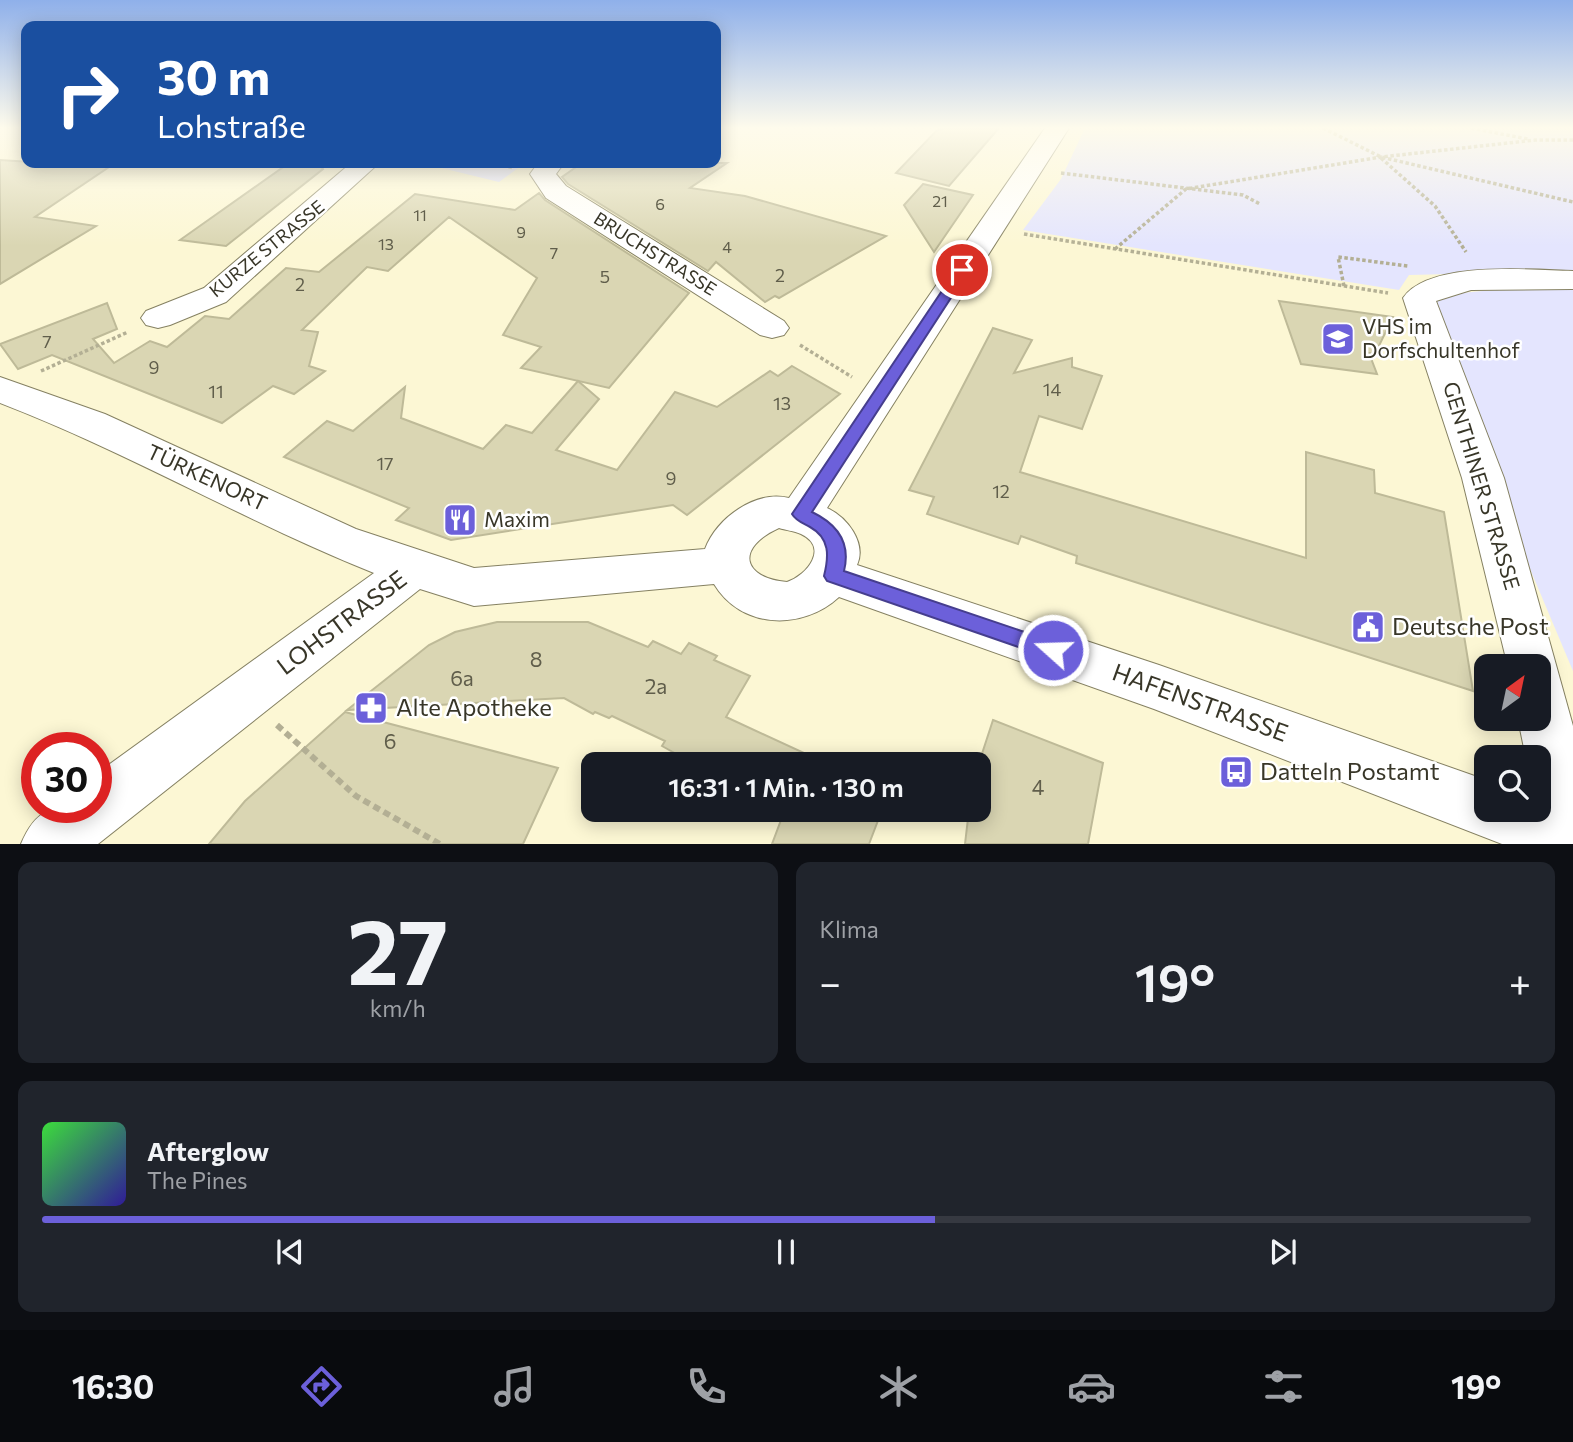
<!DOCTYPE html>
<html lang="de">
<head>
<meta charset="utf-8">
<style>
	body { margin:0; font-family:Commissioner,sans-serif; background:#20242c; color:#f1f3f6; height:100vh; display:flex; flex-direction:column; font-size:26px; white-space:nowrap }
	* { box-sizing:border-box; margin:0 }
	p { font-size:23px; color:#9ea1a6 }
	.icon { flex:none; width:38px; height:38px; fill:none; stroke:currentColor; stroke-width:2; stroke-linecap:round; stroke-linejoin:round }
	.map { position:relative; height:844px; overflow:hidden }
	.details { display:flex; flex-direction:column; gap:18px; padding:18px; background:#0d0f14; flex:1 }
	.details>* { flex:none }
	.guide { position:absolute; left:21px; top:21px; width:700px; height:147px; border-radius:14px; box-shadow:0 4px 18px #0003; background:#1a4fa0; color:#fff; overflow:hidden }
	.needle { width:46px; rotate:33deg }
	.controls { position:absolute; left:1474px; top:654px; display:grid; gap:14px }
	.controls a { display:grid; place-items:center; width:77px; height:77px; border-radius:14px; background:#171b24; box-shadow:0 4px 18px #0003; font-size:35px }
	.speed { position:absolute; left:21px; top:732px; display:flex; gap:14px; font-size:35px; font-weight:700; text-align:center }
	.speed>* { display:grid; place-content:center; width:91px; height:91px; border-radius:50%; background:#171b24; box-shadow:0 4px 18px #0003; line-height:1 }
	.speed .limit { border:10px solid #d22; background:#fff; color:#111 }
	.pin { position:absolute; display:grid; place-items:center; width:60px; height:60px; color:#fff; margin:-30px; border:4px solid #fff; border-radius:50%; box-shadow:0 2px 7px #0007 }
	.me { position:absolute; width:77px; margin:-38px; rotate:290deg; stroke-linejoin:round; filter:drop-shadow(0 0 5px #0008) }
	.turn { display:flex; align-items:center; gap:24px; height:147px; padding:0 21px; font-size:32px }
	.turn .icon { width:91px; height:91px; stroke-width:2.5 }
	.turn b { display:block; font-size:49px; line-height:60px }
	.big { font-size:52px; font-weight:600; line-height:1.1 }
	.details .card { flex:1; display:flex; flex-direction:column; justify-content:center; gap:10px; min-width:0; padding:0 24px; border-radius:14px; background:#20242c }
	.details .dial { align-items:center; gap:0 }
	.dial b { font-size:91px; line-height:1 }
	.song { display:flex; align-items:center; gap:21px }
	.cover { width:84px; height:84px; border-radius:10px; background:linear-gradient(135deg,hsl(120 70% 55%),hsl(250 70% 35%)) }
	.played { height:7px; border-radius:4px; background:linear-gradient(90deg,#6c60da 60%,#363941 60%) }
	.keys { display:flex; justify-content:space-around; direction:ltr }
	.heat { display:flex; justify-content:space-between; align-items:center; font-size:38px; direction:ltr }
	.details .tiles { flex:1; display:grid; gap:18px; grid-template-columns:1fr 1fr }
	.card:last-child { grid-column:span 2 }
	.trip { position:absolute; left:581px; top:752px; width:410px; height:70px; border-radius:14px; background:#171b24; box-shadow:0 4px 18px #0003; font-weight:600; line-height:70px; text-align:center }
	.tabs { display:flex; height:112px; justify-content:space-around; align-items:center; background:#090b0e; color:#9ea1a6 }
	.tabs .icon { width:49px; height:49px }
	.tabs .on { color:#6c60da }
	.tabs b { font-size:32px; color:#f1f3f6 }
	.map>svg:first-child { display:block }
	.green { fill:#e4e5fe }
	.building { fill:#dad6b3; stroke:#beba98; stroke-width:2 }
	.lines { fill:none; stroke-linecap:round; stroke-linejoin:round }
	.minor-casing { stroke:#858162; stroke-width:2 }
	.path-far1 { stroke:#b3af94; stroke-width:3.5; stroke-dasharray:3.5 2.5; stroke-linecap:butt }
	.path { stroke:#b3af94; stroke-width:6; stroke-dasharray:7 4.5; stroke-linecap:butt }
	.minor { fill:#fff; fill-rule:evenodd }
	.route { fill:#6c60da; stroke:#463e8e; stroke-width:2 }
	.labels { text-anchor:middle; stroke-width:5; stroke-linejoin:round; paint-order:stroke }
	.far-number-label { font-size:16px; fill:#605e4b }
	.far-street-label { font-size:18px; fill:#383628; stroke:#fff }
	.number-label { font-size:18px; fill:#605e4b }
	.poi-label { font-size:21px; fill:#383628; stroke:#fff; text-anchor:start }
	.street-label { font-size:21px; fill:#383628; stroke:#fff }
	.near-number-label { font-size:21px; fill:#605e4b }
	.near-street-label { font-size:24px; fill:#383628; stroke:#fff }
	.near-poi-label { font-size:24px; fill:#383628; stroke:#fff; text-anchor:start }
</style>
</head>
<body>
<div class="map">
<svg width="1573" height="844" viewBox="0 0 1573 844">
	<rect width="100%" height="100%" fill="#fcf7d4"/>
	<g class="green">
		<path d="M1085,128H1573V271L1409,275L1399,290L1023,230L1061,179Z"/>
		<path d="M421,163H525L499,182Z"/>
		<path d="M1504,289H1573V671L1427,324L1425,306L1440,295Z"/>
	</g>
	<g class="building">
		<path d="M944,128H999L949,186L896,173L936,131Z"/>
		<path d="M0,160L109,167L35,217L96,226L0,284Z"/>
		<path d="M289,163H318L323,169L226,246L180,240Z"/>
		<path d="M582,163H727L690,188L745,196L886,236L779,298L775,296L765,302L716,262L708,271L568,184L562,177Z"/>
		<path d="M923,184L973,195L934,252L904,205Z"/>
		<path d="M539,193L545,200L689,293L609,388L521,368L541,347L503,335L537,278L449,217L388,271L367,267L302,330L318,332L309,366L325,371L294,394L273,386L222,423L52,355L18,369L0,344L107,303L117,329L93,339L114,363L150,341L167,347L205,316L229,319L286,268L319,272L415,194L515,210Z"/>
		<path d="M1279,301L1393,317L1375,354L1369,353L1377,374L1301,364Z"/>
		<path d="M993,328L1032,340L1014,373L1072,358V367L1102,376L1082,429L1039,416L1020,472L1306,558V452L1374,470L1375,493L1444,512L1473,691L1076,563L1077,556L1021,536L1018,544L927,514L934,497L909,490Z"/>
		<path d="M792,366L840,394L687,515L673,505L451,540L396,520L409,508L284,457L327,421L353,431L405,387L401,418L483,449L506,425L532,433L578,381L599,399L556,450L617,470L675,392L717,407L770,371L778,376Z"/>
		<path d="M497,622H588L648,647L653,641L681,654L689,643L717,656L714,660L750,676L726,717L830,765H696L662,746L665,741L612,716L609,718L595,712L593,714L564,698L347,710L429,645L455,632Z"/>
		<path d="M345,712L558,768L523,844H209L245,801Z"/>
		<path d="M993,720L1103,763L1088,844H965L969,810H978V766Z"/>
		<path d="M763,810H882L869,844H772L781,820Z"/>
	</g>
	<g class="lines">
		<defs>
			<g id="minor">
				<path d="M1045,128H1069L827,508C847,517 867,543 857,565L1159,665L1486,780V810H1538V758H1526L1518,719H1538V667H1508L1462,478L1403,298C1429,260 1531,270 1573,271V289L1471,290L1436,301L1504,478L1573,726V844H1502L1154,709L839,597C802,631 741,629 714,584L474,606L420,589L98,844H21C38,803 57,807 96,807V774L374,573C246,522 128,452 0,403V377L105,414L356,529L474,568L705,549C717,518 755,490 789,498ZM779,528C785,530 794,531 801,534C829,547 808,575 787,582C742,578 735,548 779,528Z"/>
				<path d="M351,163H379L226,302L170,325L158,328L146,325L141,318L146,311L204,288Z"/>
				<path d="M538,163H564L556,174L566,186L784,321L789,328L784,335L772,338L760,335L546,198L530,174Z"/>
			</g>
		</defs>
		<use href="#minor" class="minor-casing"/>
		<g class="path-far1">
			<path d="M1323,128L1381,157L1573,202"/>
			<path d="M1471,128L1528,139"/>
			<path d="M1381,158L1435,206L1466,252"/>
			<path d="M491,163L514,168"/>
			<path d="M1061,173L1243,195L1260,204"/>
			<path d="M1024,234L1388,293"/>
			<path d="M1115,249L1186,189L1381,157L1535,140H1573"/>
			<path d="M1344,286L1338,257L1408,266"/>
			<path d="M800,345L852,377"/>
			<path d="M41,371L128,332"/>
		</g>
		<path class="path" d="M277,725L356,796L440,844"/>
		<use href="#minor" class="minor"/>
	</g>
	<linearGradient id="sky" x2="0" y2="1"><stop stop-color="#8fb0ea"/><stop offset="0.52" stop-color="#fefbec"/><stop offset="1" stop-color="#fefbec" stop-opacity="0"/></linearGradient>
	<rect width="1573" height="246" fill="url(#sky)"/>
	<path class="route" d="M962,266L969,270L812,512C837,524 851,543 844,571L1060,644L1063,650L1060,656L1053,659L827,581L824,576C829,556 830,538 810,527C803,523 796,521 792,514L956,270Z"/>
	<defs>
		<symbol id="school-square" viewBox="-11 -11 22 22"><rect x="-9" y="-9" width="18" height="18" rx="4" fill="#6c60da" stroke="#fff"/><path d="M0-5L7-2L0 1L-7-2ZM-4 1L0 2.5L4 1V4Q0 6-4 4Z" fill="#fff"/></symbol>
		<symbol id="restaurant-square" viewBox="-11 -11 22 22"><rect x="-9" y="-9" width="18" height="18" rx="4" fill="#6c60da" stroke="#fff"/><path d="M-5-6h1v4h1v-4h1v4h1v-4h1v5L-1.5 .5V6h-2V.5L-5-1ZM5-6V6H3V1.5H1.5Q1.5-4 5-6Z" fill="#fff"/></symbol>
		<symbol id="civic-square" viewBox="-11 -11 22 22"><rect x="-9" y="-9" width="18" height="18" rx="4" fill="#6c60da" stroke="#fff"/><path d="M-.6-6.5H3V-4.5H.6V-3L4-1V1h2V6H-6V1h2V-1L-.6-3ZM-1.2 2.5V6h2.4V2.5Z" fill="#fff"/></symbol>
		<symbol id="pharmacy-square" viewBox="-11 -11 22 22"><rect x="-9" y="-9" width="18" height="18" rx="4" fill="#6c60da" stroke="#fff"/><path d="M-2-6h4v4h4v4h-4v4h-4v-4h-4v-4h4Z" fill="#fff"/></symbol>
		<symbol id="bus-square" viewBox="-11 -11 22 22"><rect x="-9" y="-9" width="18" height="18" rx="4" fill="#6c60da" stroke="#fff"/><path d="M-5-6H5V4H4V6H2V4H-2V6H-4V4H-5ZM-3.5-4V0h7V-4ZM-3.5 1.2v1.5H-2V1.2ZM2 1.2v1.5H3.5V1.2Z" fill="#fff"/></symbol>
	</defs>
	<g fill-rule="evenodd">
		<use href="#school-square" x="1319" y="320" width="38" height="38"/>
		<use href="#restaurant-square" x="441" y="501" width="38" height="38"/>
		<use href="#civic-square" x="1349" y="608" width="38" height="38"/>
		<use href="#pharmacy-square" x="352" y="689" width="38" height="38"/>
		<use href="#bus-square" x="1217" y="753" width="38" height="38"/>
	</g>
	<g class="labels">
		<g class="far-number-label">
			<text x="940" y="207">21</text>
			<text x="660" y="210">6</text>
			<text x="420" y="221">11</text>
			<text x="521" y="238">9</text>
			<text x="386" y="250">13</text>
			<text x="727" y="253">4</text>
			<text x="554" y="259">7</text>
		</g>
		<g class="far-street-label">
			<text transform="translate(267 249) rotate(-39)" y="6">KURZE STRASSE</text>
			<text transform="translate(655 254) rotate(32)" y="6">BRUCHSTRASSE</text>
		</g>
		<g class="number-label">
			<text x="780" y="282">2</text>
			<text x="605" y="283">5</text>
			<text x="300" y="291">2</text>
			<text x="47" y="348">7</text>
			<text x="154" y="374">9</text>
			<text x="1052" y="396">14</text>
			<text x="216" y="398">11</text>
			<text x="782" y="410">13</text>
			<text x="385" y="470">17</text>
			<text x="671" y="485">9</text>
			<text x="1001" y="498">12</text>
		</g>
		<g class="poi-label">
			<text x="1362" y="334">VHS im<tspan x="1362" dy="24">Dorfschultenhof</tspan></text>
			<text x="484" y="527">Maxim</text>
		</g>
		<g class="street-label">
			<text transform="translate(207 478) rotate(25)" y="7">TÜRKENORT</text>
			<text transform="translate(1481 486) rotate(73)" y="7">GENTHINER STRASSE</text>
		</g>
		<g class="near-number-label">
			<text x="536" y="667">8</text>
			<text x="462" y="686">6a</text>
			<text x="656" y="694">2a</text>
			<text x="390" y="749">6</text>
			<text x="1038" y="795">4</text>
		</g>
		<g class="near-street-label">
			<text transform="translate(342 623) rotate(-37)" y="8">LOHSTRASSE</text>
			<text transform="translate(1200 703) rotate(20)" y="8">HAFENSTRASSE</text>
		</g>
		<g class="near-poi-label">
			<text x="1392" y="635">Deutsche Post</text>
			<text x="396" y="716">Alte Apotheke</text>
			<text x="1260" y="780">Datteln Postamt</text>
		</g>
	</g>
</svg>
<div class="controls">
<a><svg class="needle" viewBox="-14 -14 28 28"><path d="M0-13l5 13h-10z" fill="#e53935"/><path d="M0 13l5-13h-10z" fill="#9ea1a6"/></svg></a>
<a><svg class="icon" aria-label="search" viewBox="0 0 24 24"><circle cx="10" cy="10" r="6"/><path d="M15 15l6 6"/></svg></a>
</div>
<div class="speed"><div class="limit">30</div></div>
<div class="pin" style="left:962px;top:270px;background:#d93025"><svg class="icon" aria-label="arrive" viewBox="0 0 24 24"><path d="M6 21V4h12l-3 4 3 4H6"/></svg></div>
<svg class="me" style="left:1053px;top:650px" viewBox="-20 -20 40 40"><circle r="17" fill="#6c60da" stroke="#fff" stroke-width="3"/><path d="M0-11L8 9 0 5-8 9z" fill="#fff"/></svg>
<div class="trip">16:31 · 1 Min. · 130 m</div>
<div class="guide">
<div class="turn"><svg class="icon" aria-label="right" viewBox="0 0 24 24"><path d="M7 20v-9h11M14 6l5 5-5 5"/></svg><div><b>30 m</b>Lohstraße</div></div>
</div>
</div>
<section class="details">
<div class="tiles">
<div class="card dial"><b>27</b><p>km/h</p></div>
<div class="card"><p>Klima</p>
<div class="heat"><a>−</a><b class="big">19°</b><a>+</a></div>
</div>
<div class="card">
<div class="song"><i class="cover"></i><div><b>Afterglow</b><p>The Pines</p></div></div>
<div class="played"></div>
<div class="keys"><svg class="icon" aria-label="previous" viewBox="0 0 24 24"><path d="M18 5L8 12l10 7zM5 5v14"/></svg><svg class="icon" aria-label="pause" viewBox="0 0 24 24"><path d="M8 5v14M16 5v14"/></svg><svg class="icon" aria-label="next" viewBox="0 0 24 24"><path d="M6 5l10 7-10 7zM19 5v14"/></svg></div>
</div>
</div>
</section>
<nav class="tabs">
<b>16:30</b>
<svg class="icon on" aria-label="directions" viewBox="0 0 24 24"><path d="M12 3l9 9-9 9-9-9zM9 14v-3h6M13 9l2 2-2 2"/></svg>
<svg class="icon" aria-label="music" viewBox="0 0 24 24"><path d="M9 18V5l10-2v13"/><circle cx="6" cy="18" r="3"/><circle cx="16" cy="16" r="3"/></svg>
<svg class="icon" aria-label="phone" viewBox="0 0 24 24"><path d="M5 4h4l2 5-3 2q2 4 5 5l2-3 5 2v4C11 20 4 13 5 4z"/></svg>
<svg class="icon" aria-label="climate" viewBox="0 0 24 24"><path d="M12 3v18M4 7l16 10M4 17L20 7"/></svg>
<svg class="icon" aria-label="car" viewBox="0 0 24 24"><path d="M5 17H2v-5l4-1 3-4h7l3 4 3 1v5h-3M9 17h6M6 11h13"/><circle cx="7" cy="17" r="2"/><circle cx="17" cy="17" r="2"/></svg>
<svg class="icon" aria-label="filters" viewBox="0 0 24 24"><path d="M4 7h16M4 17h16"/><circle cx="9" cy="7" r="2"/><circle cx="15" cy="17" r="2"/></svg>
<b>19°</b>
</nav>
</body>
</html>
